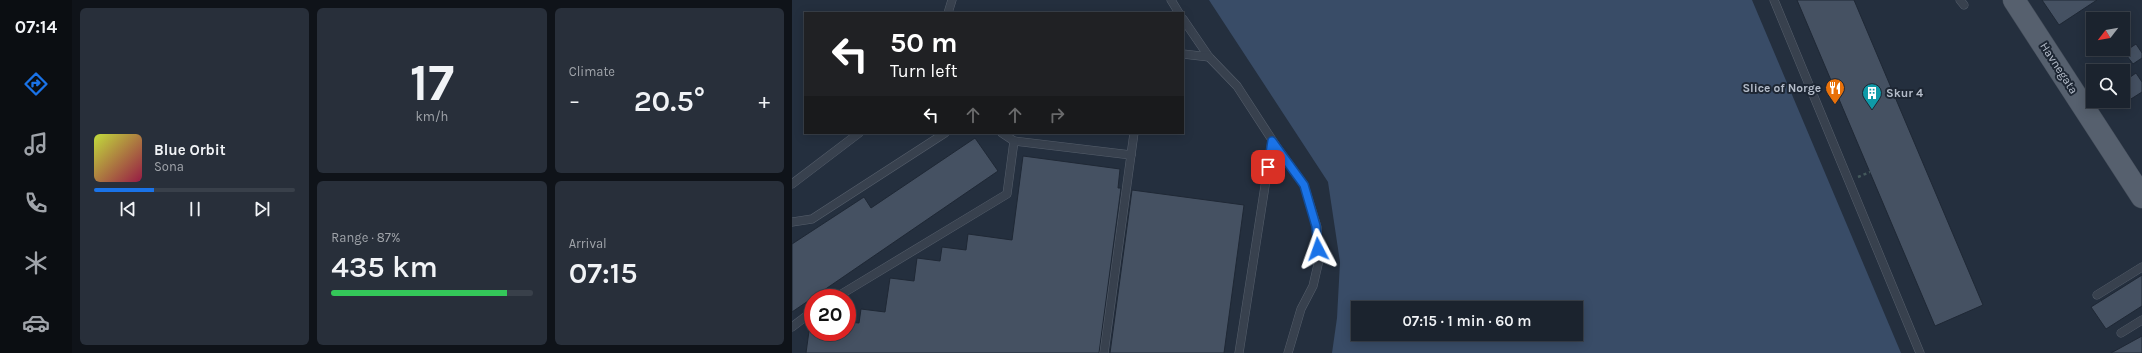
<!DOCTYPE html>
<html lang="en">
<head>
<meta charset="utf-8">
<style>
	body { margin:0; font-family:Karla,sans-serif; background:#282f3a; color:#f1f3f6; height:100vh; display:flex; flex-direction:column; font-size:15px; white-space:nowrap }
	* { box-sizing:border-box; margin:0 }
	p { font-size:13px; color:#a0a4aa }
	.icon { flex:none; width:22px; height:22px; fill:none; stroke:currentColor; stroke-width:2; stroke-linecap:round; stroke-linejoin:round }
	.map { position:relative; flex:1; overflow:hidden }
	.drawer { display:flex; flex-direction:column; gap:8px; padding:8px; background:#0f1319; width:720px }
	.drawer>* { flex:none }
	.guide { position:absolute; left:12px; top:12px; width:380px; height:122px; border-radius:0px; box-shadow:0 2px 10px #0003,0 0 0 1px #39404a; background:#202124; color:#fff; overflow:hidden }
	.needle { width:26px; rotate:239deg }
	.tools { position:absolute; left:1294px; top:12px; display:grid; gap:8px }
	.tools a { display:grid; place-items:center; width:44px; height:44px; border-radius:0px; background:#1b232e; box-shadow:0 2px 10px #0003,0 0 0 1px #39404a; font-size:20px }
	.speed { position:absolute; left:12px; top:289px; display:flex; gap:8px; font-size:20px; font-weight:700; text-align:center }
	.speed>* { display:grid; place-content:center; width:52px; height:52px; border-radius:50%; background:#1b232e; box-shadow:0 2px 10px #0003,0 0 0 1px #39404a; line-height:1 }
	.speed .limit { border:6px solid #d22; background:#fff; color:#111 }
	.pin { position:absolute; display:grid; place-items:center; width:34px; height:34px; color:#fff; margin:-17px; border-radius:8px; box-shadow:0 2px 6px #0006 }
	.me { position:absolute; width:44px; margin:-22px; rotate:356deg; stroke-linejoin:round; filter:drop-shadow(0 0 3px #0008) }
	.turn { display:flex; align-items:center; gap:14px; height:84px; padding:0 20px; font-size:18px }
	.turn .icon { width:52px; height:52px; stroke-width:2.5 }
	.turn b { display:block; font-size:28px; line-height:34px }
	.lanes { display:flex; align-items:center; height:38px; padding:0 20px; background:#0003; justify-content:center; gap:20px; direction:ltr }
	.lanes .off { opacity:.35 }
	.big { font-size:30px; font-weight:600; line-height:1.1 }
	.drawer .widget { flex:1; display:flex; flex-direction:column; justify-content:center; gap:6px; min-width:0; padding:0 14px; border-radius:6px; background:#282f3a }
	.drawer .dial { align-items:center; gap:0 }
	.dial b { font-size:52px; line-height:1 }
	.song { display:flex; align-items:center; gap:12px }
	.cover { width:48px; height:48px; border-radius:6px; background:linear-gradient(135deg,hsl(70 70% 55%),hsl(340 70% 35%)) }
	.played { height:4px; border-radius:2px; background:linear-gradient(90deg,#1a73e8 30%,#39404a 30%) }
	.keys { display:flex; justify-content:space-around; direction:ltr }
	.heat { display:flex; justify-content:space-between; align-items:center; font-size:22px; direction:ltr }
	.charge { height:6px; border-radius:3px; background:linear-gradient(90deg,#34c759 87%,#39404a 0) }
	.drawer .tiles { flex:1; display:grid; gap:8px; grid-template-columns:repeat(3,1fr) }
	.widget:first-child { grid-row:span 2 }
	.trip { position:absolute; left:559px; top:301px; width:232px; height:40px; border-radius:0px; background:#1b232e; box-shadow:0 2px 10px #0003,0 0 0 1px #39404a; font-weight:600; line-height:40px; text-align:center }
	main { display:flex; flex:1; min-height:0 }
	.menu { display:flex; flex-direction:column; width:72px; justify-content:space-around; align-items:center; background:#0b0e12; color:#a0a4aa }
	.menu .icon { width:28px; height:28px }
	.menu .active { color:#1a73e8 }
	.menu b { font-size:18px; color:#f1f3f6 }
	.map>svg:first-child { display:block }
	.water { fill:#394c67; fill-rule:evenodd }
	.building { fill:#455162; stroke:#1f2835 }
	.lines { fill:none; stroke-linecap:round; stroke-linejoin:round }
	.service-casing { stroke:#565f6c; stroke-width:9 }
	.primary-casing { stroke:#414a57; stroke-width:23 }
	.path { stroke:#44595c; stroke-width:2.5; stroke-dasharray:3 3; stroke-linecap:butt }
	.service { stroke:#38414e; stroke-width:8 }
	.primary { stroke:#56606e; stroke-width:22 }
	.route-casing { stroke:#114b97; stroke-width:10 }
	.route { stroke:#1a73e8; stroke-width:7 }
	.labels { text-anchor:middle; stroke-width:4; stroke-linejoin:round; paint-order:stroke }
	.street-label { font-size:12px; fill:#b4bcc9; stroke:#1d2633 }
	.poi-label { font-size:12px; font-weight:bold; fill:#b4bcc9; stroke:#1d2633; text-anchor:end }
</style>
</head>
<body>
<main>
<nav class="menu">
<b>07:14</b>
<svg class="icon active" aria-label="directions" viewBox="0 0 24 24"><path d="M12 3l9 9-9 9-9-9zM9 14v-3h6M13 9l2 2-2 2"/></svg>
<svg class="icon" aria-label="music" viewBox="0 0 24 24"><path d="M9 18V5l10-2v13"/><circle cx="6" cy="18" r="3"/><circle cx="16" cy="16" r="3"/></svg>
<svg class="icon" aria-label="phone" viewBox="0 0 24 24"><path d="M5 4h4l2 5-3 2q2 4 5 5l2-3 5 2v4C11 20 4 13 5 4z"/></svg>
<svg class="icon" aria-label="climate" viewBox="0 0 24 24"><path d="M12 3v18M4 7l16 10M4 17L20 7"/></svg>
<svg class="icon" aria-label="car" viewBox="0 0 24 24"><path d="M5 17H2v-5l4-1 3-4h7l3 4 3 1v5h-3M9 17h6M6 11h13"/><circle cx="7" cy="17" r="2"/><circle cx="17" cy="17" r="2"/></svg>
</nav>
<section class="drawer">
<div class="tiles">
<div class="widget">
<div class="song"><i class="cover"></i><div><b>Blue Orbit</b><p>Sona</p></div></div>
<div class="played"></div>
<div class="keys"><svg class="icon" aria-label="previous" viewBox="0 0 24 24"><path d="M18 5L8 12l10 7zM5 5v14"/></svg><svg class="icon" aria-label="pause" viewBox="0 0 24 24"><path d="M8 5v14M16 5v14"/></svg><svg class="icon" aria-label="next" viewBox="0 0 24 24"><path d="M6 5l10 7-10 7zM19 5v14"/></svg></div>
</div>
<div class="widget dial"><b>17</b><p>km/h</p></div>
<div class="widget"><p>Climate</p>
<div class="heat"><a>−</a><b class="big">20.5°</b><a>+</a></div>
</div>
<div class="widget"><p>Range · 87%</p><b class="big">435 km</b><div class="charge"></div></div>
<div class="widget"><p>Arrival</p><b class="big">07:15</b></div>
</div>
</section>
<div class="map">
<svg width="1350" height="353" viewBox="0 0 1350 353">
	<rect width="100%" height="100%" fill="#242f3e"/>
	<path class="water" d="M417,0H960L1109,353H540L545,318L548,262L536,182ZM566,308H784V334H566Z"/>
	<g class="building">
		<path d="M1005,0H1062L1191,305L1143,326Z"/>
		<path d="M1250,0H1305L1267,25Z"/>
		<path d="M1344,44L1350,53V58L1341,64L1332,52Z"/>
		<path d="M1344,73L1350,82V92L1331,104V82Z"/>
		<path d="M183,138L206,171L0,312V244L72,197L79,208Z"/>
		<path d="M231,156L328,169L326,188H329L307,353H14L17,331L42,334V332H55V322L67,323L69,309L93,312L98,278L122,281L125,258L148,261L150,247L174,250L176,234L220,240Z"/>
		<path d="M340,190L452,205L432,353H318Z"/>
		<path d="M1350,275V306L1314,329L1299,307Z"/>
		<path d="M1350,336V353H1319Z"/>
	</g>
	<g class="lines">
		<defs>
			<g id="service">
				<path d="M379,0L387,13"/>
				<path d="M982,0L1128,353"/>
				<path d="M1168,0L1172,5"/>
				<path d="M156,13L160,0"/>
				<path d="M391,19L417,57L445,86L486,149L512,185L525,227L527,260L521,286L509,309L496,353"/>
				<path d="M391,54L417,57"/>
				<path d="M210,133L222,141L339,155"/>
				<path d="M0,184L67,133"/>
				<path d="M0,222L20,219L153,133"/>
				<path d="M1305,295L1350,267"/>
				<path d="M43,298L215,194L222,141"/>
				<path d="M0,327L21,311"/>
				<path d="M1329,333L1350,320"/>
				<path d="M312,353L342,133"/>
				<path d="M447,353L480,141"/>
			</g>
			<path id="primary" d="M1222,0L1350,197"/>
		</defs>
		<use href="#service" class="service-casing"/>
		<use href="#primary" class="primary-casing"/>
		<path class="path" d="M1066,177L1078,172"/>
		<use href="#service" class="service"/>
		<use href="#primary" class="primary"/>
	</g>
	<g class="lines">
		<defs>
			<path id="route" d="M476,167L480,141L512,185L524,226L526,249"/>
		</defs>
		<use href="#route" class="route-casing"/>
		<use href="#route" class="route"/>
	</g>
	<defs>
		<symbol id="restaurant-pin" viewBox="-11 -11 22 30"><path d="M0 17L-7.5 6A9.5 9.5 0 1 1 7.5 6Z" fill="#e8710a" stroke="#1d2633"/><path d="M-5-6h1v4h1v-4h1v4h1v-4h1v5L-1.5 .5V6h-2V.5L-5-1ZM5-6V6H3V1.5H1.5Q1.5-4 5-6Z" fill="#fff"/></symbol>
		<symbol id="building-pin" viewBox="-11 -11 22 30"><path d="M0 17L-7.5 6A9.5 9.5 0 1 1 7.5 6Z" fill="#0f9aa8" stroke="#1d2633"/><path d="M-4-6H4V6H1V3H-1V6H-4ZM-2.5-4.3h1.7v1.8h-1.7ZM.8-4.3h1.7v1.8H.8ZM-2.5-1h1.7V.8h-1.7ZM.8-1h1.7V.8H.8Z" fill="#fff"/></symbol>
	</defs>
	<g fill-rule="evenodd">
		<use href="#restaurant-pin" x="1032" y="77" width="22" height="30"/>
		<use href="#building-pin" x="1069" y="82" width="22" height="30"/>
	</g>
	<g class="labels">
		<g class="street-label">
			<text transform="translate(1267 68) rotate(57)" y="4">Havnegata</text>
		</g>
		<g class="poi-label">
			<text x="1029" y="92">Slice of Norge</text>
			<text x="1094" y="97" text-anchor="start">Skur 4</text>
		</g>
	</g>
</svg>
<div class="tools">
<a><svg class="needle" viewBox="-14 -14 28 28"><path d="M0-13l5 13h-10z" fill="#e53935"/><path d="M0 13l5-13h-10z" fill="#a0a4aa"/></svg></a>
<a><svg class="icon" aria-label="search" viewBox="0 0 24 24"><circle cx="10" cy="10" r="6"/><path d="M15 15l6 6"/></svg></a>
</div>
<div class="speed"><div class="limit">20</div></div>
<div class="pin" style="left:476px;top:167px;background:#d93025"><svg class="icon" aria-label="arrive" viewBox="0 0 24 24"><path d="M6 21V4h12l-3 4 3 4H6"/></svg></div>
<svg class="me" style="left:526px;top:249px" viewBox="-20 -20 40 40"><path d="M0-17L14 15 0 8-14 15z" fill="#1a73e8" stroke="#fff" stroke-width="4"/></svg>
<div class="trip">07:15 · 1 min · 60 m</div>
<div class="guide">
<div class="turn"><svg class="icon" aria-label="left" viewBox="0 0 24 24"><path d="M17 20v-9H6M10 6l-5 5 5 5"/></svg><div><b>50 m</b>Turn left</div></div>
<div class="lanes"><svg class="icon" aria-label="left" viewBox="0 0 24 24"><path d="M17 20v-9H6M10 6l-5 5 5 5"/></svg><svg class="icon off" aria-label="ahead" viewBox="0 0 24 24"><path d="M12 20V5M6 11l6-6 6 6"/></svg><svg class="icon off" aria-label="ahead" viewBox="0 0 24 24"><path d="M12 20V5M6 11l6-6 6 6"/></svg><svg class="icon off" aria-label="right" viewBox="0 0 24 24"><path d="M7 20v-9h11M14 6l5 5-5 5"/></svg></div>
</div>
</div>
</main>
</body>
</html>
